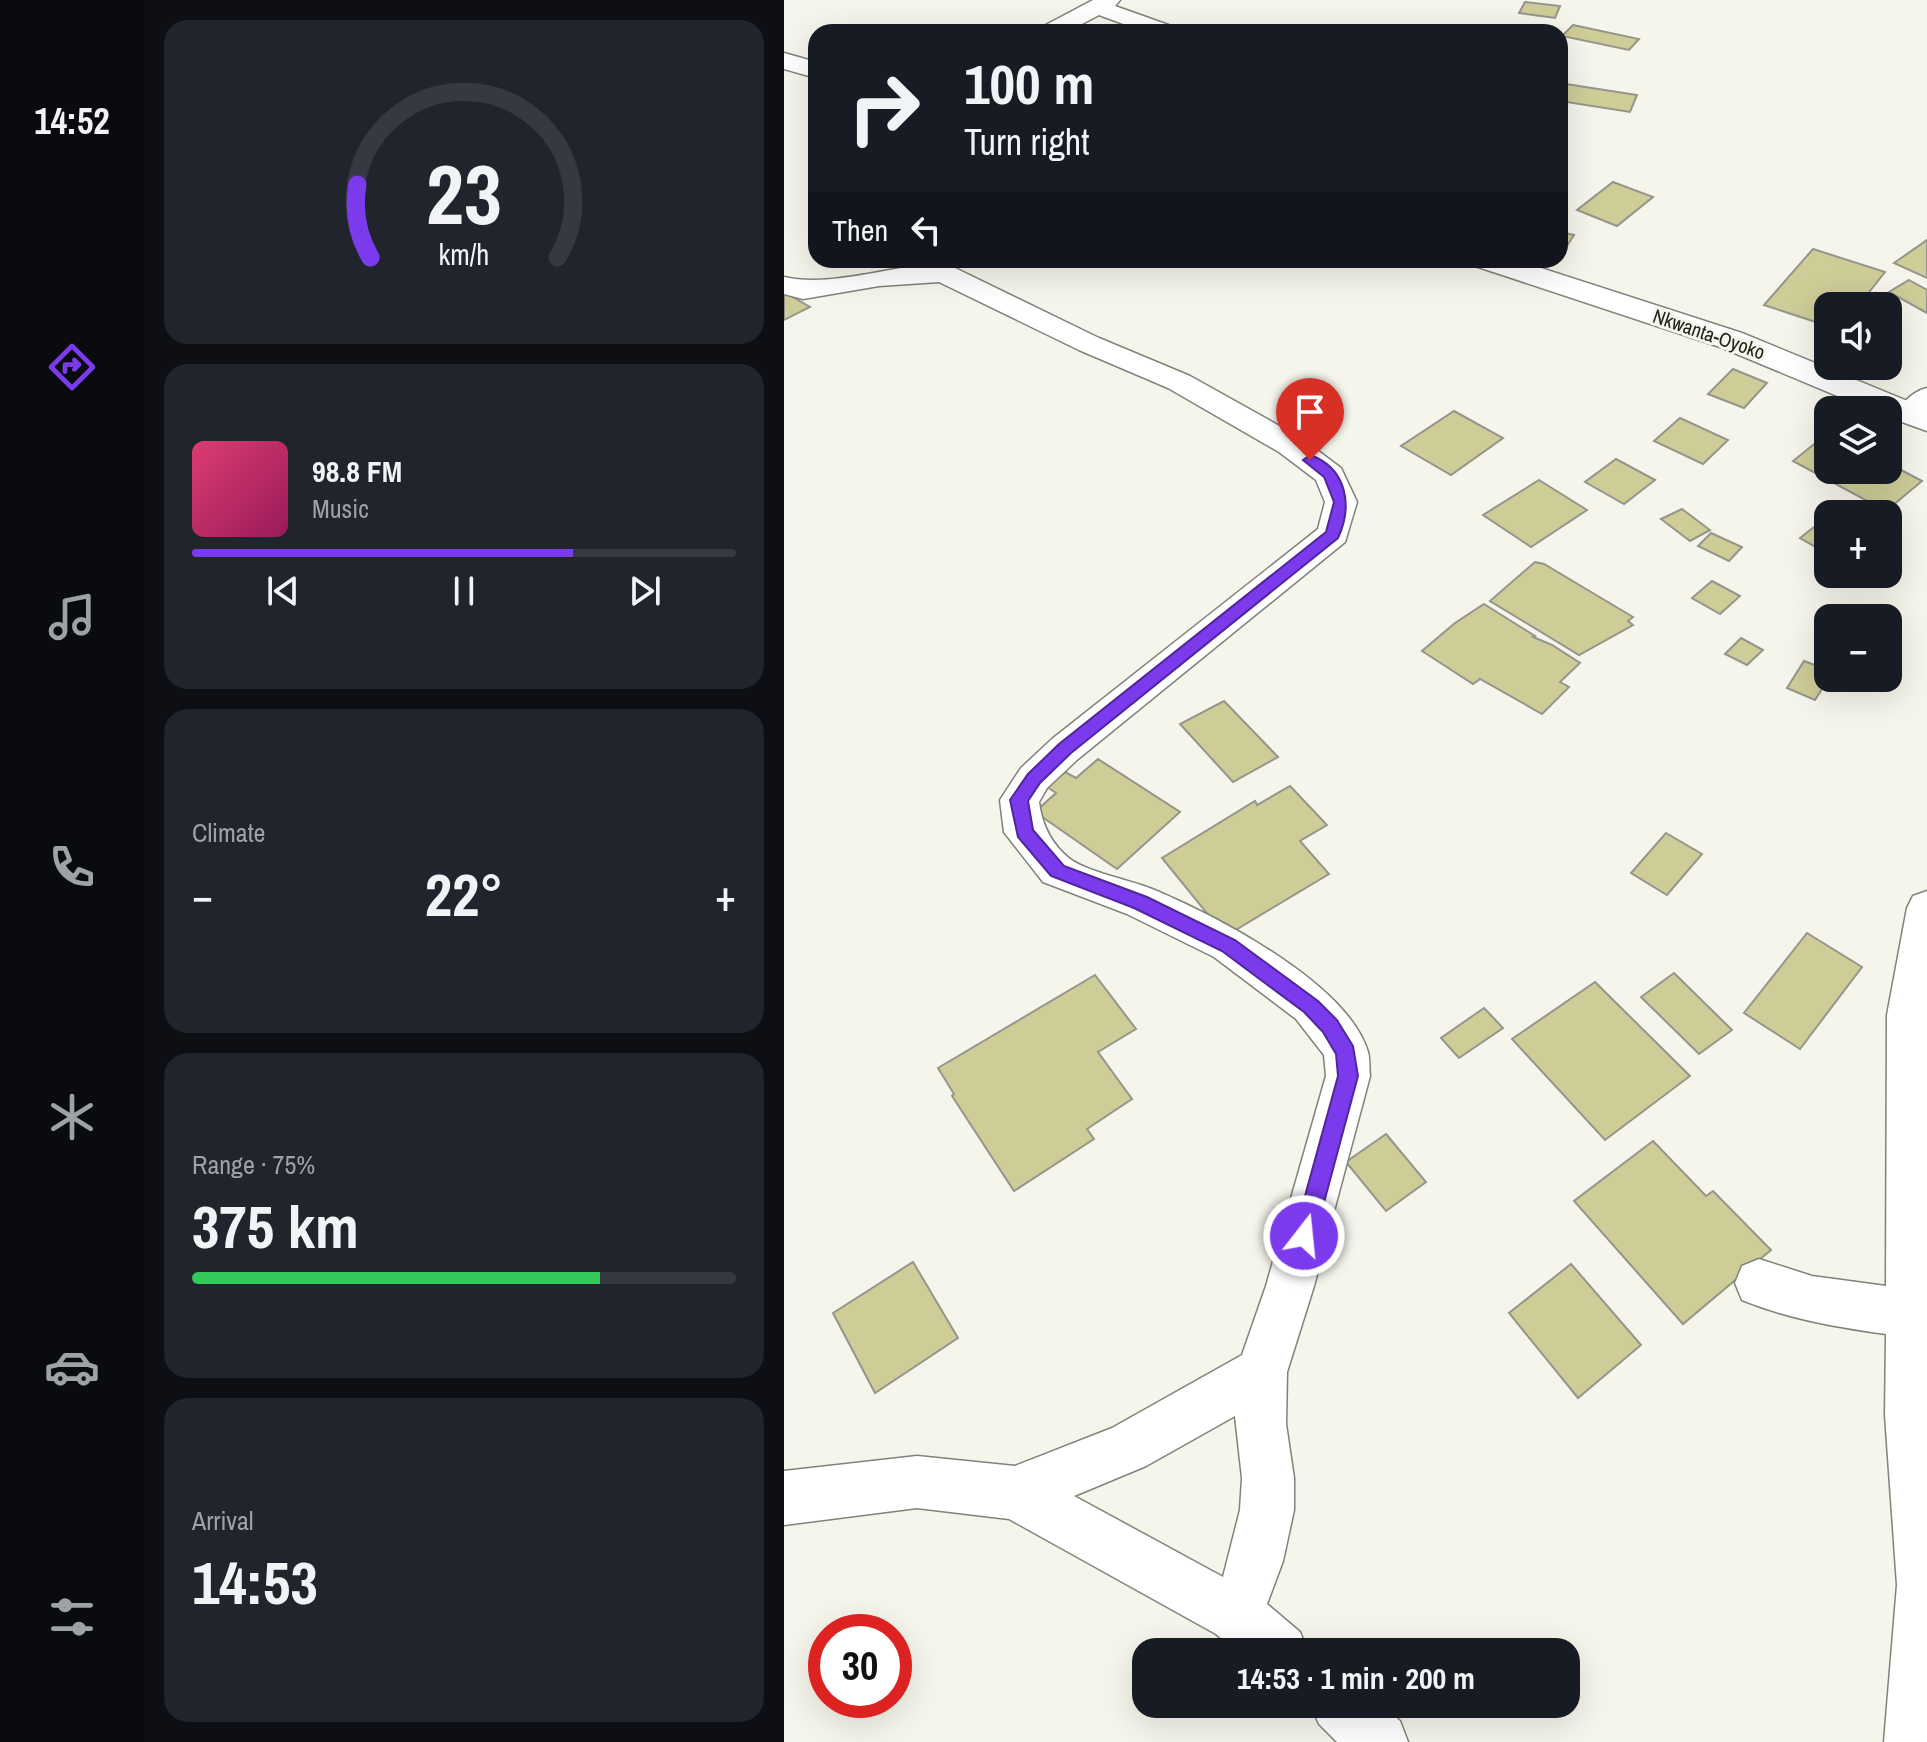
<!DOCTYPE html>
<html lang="en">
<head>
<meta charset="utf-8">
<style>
	body { margin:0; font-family:"Archivo Narrow",sans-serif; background:#20242c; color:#f1f3f6; height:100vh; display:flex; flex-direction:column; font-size:30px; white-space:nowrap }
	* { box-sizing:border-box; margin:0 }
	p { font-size:26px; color:#9ea1a6 }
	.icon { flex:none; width:44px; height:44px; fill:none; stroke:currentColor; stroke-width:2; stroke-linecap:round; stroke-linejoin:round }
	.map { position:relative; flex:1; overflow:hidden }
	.details { display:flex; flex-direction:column; gap:20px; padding:20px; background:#0d0f14; width:640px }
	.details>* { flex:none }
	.guide { position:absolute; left:24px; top:24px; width:760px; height:244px; border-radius:24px; box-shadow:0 8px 32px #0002; background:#171b24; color:#f1f3f6; overflow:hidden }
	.fabs { position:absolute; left:1030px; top:292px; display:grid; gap:16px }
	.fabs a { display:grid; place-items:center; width:88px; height:88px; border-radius:16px; background:#171b24; box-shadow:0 8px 32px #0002; font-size:40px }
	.speed { position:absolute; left:24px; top:1614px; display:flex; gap:16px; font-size:40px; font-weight:700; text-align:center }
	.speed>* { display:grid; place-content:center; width:104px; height:104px; border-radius:50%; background:#171b24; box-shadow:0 8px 32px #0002; line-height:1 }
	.speed .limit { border:12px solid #d22; background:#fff; color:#111 }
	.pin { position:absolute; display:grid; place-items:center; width:68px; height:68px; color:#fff; margin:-82px -34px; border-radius:50% 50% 50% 0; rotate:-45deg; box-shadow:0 0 8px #0007 }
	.pin .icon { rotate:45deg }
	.me { position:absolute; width:88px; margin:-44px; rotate:16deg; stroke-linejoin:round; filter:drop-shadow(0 0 6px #0008) }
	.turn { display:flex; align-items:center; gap:28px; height:168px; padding:0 24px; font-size:36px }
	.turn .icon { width:104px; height:104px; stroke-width:2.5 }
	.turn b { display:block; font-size:56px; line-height:68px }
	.then { display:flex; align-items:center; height:76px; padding:0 24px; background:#0003; gap:16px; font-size:30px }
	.big { font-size:60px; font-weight:800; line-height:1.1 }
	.details .tile { flex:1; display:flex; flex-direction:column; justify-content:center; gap:12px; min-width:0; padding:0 28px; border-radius:24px; background:#20242c }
	.details .dial { align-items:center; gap:0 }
	.dial svg { height:208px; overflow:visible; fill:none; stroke:#363941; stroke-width:7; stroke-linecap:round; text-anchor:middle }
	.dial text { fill:#f1f3f6; stroke:none }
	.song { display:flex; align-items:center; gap:24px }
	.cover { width:96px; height:96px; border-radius:12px; background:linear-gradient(135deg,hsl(340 70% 55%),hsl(330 70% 35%)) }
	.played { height:8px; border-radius:4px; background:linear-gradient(90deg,#7c3aed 70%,#363941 70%) }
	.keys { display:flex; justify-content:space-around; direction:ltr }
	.heat { display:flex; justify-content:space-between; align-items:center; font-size:44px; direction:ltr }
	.charge { height:12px; border-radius:6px; background:linear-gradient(90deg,#34c759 75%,#363941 0) }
	.trip { position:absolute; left:348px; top:1638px; width:448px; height:80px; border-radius:24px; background:#171b24; box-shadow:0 8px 32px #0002; font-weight:800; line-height:80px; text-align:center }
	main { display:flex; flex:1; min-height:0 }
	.menu { display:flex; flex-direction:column; width:144px; justify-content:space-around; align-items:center; background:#090b0e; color:#9ea1a6 }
	.menu .icon { width:56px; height:56px }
	.menu .active { color:#7c3aed }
	.menu b { font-size:36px; color:#f1f3f6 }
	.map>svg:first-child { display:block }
	.building { fill:#cecd98; stroke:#95958c; stroke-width:2 }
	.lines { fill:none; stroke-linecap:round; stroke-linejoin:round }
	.street-casing { stroke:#818279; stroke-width:3 }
	.secondary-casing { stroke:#818279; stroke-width:3 }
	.street { fill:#fff; fill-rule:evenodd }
	.secondary { fill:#fff; fill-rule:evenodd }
	.route { fill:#7c3aed; stroke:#51269a; stroke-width:2 }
	.labels { text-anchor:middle; stroke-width:6; stroke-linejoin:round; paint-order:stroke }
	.far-street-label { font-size:20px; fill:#22221e; stroke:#f5f5eb }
</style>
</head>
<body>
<main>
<nav class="menu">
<b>14:52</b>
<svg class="icon active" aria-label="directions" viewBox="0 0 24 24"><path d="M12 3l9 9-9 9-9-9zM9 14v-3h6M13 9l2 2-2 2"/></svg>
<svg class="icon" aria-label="music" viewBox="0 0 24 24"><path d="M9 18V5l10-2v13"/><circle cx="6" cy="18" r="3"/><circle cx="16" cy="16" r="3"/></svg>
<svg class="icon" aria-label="phone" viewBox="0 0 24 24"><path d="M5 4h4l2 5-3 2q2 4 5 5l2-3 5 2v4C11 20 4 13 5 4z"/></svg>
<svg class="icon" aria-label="climate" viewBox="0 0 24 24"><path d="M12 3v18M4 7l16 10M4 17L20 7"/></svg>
<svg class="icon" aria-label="car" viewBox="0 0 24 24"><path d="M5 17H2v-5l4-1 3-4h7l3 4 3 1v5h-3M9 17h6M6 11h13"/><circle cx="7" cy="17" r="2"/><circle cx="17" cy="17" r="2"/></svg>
<svg class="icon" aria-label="filters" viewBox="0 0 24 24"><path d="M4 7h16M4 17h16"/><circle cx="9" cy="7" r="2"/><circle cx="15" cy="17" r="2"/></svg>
</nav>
<section class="details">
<div class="tile dial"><svg viewBox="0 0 100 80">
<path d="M14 69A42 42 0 1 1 86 69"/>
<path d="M14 69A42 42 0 0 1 9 41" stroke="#7c3aed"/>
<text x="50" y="56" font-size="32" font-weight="700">23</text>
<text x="50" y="72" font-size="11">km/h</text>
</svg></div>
<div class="tile">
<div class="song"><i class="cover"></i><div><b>98.8 FM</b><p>Music</p></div></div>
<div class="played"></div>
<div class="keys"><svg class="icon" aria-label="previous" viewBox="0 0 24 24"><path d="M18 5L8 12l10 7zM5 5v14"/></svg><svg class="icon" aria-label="pause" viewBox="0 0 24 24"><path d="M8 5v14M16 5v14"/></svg><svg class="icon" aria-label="next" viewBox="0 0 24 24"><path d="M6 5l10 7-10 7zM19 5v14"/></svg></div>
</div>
<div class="tile"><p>Climate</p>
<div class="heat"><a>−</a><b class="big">22°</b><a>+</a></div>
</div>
<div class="tile"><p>Range · 75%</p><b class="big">375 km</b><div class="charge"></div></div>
<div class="tile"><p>Arrival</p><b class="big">14:53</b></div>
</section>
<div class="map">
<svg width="1143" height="1742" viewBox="0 0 1143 1742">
	<rect width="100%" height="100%" fill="#f5f5eb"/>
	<g class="building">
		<path d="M741,2L776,6L771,18L735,13Z"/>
		<path d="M789,25L855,39L845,50L778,36Z"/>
		<path d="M782,84L853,95L846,112L776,101Z"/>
		<path d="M829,182L869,197L833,226L793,210Z"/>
		<path d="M776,232L790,235L779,252L776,251Z"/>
		<path d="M1143,240V278L1110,263Z"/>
		<path d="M1029,249L1101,272L1074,306H1044V326L980,305Z"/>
		<path d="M1125,280L1143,290V313L1105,292Z"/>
		<path d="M0,292L26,307L0,320Z"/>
		<path d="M1091,366L1104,369L1101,379L1088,376Z"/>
		<path d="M949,369L983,383L960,408L924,394Z"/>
		<path d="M670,411L719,438L667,475L617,446Z"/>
		<path d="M896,418L944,440L919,464L870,441Z"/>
		<path d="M1044,433V470H1104V463L1138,481L1102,511L1009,461Z"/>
		<path d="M832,459L871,480L840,504L801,482Z"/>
		<path d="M755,480L803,510L747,547L699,515Z"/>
		<path d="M898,509L926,530L906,541L877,519Z"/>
		<path d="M1044,516V554L1016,538Z"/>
		<path d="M927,533L958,547L945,561L914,546Z"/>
		<path d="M751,562L760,564L849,617L844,621L849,625L795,655L706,601Z"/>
		<path d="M928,581L956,596L936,614L908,598Z"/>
		<path d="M700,604L751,636L749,637L768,645L796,663L776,682L785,687L758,714L696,679L689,684L638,651L671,623Z"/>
		<path d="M957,638L979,650L963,665L941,654Z"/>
		<path d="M1020,661L1044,670L1045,678L1031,700L1003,688Z"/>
		<path d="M440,701L494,757L449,782L396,724Z"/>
		<path d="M314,759L396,812L333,869L251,812L272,793L263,787L281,772L292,778Z"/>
		<path d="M506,786L543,825L516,841L545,874L450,931L439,933L378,858L471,801L473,805Z"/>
		<path d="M882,833L918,854L883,895L847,873Z"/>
		<path d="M1023,933L1078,967L1016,1049L960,1013Z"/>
		<path d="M890,973L948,1030L915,1054L857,997Z"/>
		<path d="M311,975L352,1029L314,1052L348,1099L303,1129L310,1139L230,1191L168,1096L170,1094L154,1068Z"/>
		<path d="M811,982L906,1076L821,1140L728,1039Z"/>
		<path d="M700,1008L719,1028L675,1058L657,1038Z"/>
		<path d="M602,1134L642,1182L602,1211L562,1162Z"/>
		<path d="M869,1141L922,1196L929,1191L987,1250L899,1324L790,1201Z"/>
		<path d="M129,1262L174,1338L91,1393L49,1313Z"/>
		<path d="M787,1264L857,1345L794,1398L725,1313Z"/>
	</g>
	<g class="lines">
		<defs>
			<g id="street">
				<path d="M309,0H336L331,6L390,27L393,32H361L315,15L283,32H255L258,27Z"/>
				<path d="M144,264L171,268L315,338L406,376L517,438L557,468L573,502L561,542L294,759L263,788L255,802C258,825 267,844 286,859C303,872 351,881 373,891C434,917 564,984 584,1052C586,1059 585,1068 586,1076L530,1286L503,1372L502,1424L510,1478V1510L499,1561L483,1604L516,1632L524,1652H453L432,1634L225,1519L133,1508L0,1525V1471L133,1456L231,1466L328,1428L458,1355L482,1286L542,1076L540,1055L512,1019L430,957L343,914L259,882L220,832L216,800L237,768L268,739L534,529L541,502L532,480L495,452L384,388L295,350L155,282L95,286L19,299L0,294V277C43,287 98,269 144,264ZM451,1416L458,1478L456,1510L439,1577L290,1496L362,1466Z"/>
				<path d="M1143,388V414C1134,423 1127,424 1115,421L1111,414C1119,402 1129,391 1143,388Z"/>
				<path d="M1143,891V1742H1100L1113,1585L1101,1415L1102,1334C1051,1327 1005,1319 958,1300L951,1283L958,1266L975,1259L1028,1276L1102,1286L1103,1015L1123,908L1129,896Z"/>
				<path d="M526,1704H597L616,1721L624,1742H553L535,1724Z"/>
			</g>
			<g id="secondary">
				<path d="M0,53L32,62V78L0,69Z"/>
				<path d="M687,260H732L958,333L1143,409V431L1104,417V410H1087L936,347L691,266Z"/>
			</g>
		</defs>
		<use href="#street" class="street-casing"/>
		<use href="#secondary" class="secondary-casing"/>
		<use href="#street" class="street"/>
		<use href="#secondary" class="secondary"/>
	</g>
	<path class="route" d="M526,455C563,468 569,506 554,538L287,753L256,783L244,801L249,830L280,866L363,897L451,940L534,1001L553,1020L569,1046L574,1076L531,1236L528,1244L520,1247L513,1244L510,1236L554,1076L552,1054L539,1032L520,1012L438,951L350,908L267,876L234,837L226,800L244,774L275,744L542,532L550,502L540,477L519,460Z"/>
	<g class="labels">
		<g class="far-street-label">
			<text transform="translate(925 334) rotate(19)" y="7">Nkwanta-Oyoko</text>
		</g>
	</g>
</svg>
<div class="fabs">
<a><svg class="icon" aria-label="sound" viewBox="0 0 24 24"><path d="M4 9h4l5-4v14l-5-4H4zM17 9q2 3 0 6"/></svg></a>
<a><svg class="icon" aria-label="layers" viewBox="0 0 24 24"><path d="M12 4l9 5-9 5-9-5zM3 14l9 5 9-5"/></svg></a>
<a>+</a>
<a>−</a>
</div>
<div class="speed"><div class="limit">30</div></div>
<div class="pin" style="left:526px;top:460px;background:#d93025"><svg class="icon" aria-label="arrive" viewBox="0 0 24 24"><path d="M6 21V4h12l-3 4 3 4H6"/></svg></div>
<svg class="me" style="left:520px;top:1236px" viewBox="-20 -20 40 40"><circle r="17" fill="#7c3aed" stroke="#fff" stroke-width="3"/><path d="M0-11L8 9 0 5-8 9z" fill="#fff"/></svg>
<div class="trip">14:53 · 1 min · 200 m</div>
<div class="guide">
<div class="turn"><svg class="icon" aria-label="right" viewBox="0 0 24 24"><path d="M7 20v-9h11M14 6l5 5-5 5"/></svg><div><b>100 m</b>Turn right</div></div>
<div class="then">Then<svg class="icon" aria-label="left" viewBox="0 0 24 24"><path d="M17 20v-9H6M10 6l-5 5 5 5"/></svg></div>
</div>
</div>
</main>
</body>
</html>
